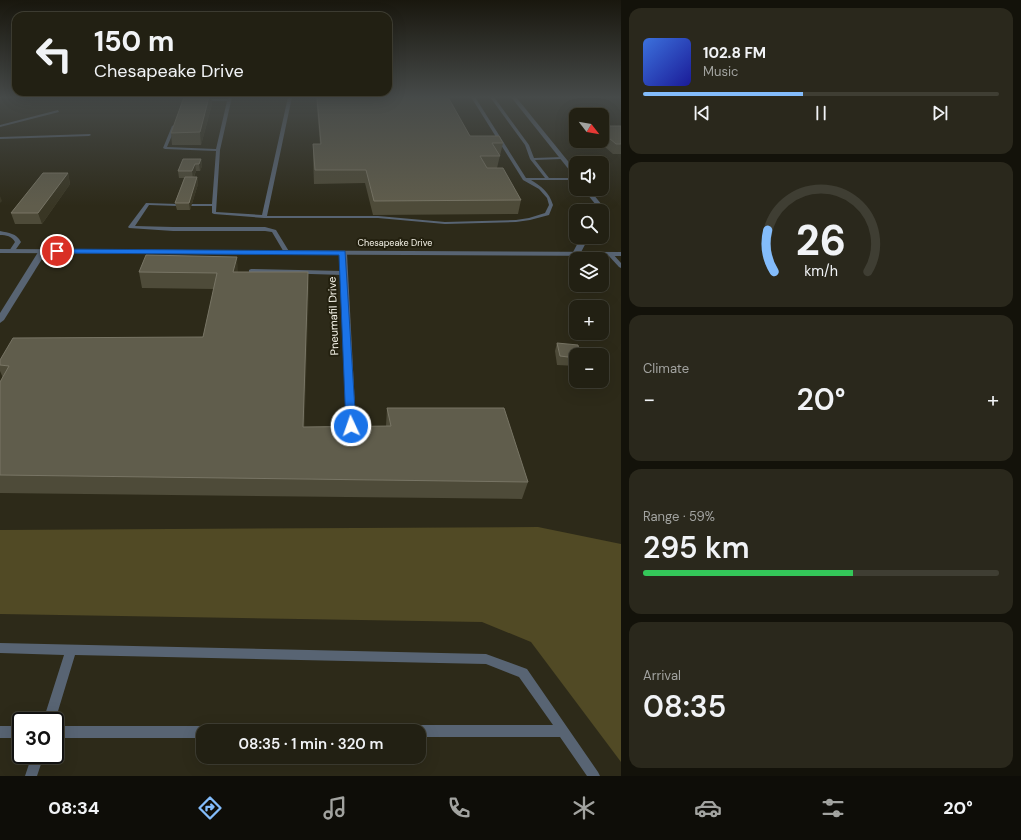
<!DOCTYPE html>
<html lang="en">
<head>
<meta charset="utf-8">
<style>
	body { margin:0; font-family:"DM Sans",sans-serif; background:#2a281c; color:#f1f3f6; height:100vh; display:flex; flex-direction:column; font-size:15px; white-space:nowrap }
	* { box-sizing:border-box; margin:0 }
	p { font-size:13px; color:#a2a3a0 }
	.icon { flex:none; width:22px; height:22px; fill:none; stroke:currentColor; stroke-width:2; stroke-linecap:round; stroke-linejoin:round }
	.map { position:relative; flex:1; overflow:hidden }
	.sheet { display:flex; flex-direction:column; gap:8px; padding:8px; background:#13120a; width:400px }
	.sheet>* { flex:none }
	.guide { position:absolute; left:12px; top:12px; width:380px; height:84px; border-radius:12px; box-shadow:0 4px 16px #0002,0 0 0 1px #3f3e33; background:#222013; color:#f1f3f6; overflow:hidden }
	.needle { width:26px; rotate:121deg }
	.tools { position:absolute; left:569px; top:108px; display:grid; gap:8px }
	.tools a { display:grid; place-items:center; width:40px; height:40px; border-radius:8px; background:#222013; box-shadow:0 4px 16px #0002,0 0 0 1px #3f3e33; font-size:20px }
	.speed { position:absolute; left:12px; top:712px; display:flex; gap:8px; font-size:20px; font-weight:700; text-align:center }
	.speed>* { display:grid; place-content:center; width:52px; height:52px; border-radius:50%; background:#222013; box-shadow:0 4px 16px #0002,0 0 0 1px #3f3e33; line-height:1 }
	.speed .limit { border:2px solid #111; border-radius:6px; background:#fff; color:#111 }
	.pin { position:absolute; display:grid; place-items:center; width:34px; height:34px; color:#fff; margin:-17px; border:2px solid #fff; border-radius:50%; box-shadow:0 1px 4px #0007 }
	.me { position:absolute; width:44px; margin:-22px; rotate:357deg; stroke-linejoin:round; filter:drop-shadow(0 0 3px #0008) }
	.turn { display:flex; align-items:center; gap:14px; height:84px; padding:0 16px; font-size:18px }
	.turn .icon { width:52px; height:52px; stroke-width:2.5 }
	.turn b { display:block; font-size:28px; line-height:34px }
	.big { font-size:30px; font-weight:600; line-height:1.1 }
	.sheet .widget { flex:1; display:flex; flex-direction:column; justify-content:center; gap:6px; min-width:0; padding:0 14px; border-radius:12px; background:#2a281c }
	.sheet .dial { align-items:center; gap:0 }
	.dial svg { height:104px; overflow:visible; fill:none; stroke:#3f3e33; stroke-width:7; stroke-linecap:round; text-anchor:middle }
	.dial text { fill:#f1f3f6; stroke:none }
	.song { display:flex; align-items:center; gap:12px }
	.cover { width:48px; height:48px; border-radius:6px; background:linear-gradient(135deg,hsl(220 70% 55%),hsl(240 70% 35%)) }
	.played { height:4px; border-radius:2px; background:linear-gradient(90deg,#83bcfb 45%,#3f3e33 45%) }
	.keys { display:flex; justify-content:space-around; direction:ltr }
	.heat { display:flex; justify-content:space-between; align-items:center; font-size:22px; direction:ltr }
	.charge { height:6px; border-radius:3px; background:linear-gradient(90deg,#34c759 59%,#3f3e33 0) }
	.trip { position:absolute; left:196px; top:724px; width:230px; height:40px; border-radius:12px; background:#222013; box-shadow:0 4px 16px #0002,0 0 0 1px #3f3e33; font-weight:600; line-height:40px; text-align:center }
	.dock { display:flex; height:64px; justify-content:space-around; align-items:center; background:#0e0d08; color:#a2a3a0 }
	.dock .icon { width:28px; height:28px }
	.dock .current { color:#83bcfb }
	.dock b { font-size:18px; color:#f1f3f6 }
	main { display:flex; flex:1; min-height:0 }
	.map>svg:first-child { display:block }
	.green { fill:#514a25 }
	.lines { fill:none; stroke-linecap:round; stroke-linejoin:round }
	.service { fill:#586473; fill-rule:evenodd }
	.minor { fill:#586473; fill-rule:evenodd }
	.tertiary { fill:#586473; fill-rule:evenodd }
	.wall { fill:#4e4b39 }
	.shaded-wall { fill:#393624 }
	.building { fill:#605d4c; stroke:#787565 }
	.route { fill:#1a73e8; stroke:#114b97 }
	.labels { text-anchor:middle; stroke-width:4; stroke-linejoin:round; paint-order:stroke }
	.far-street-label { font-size:9px; fill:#f7f5ea; stroke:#23200f }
	.street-label { font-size:11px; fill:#f7f5ea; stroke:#23200f }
</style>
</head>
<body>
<main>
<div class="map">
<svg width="621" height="776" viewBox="0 0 621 776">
	<rect width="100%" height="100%" fill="#2d2a19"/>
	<path class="green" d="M538,527L621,544V762L531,642L482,622L0,614V530Z"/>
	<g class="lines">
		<g class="service">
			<path d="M228,97H232L220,150L216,212L262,215L288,97H292L267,216H378L445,222L516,220L529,218L545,213L549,205L547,198L539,189L523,180L471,97H475L526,178H545L530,159L525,145L490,97H494L529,145L534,158L563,157V159H562L535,160L549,178H576V180H531C542,187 549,192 553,205L549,215L530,220L516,222L445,224L378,218H264L214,214L212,213V206H191L189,205L191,204H212L216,151L165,149L163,148L172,126L174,125L176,126L167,147L216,149L227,101H202L200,100L202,99H228Z"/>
			<path d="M58,110L59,112L0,127V125Z"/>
			<path d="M90,134L91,135L89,136L0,139V137Z"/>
			<path d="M146,203L178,204L180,205L178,206L149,205L135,226L173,227H265L276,230L290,253L289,254H285L272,232L265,231H173L129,228L128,227Z"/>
			<path d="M0,231C9,233 16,233 21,242L14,252L12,253L9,251L15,242C12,236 6,235 0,235Z"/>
			<path d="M610,252L612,253L621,263V268L619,267L608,255V253Z"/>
			<path d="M251,269L343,271L346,273L343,275L249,272V270Z"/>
			<path d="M0,643L486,654L527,669L598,772L600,776H587L560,737H419V731H413L415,727L419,725H553L519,677L486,664L75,655L55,721H43L64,655L0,653Z"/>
			<rect x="0" y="726" width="21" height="12"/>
			<path d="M55,726H203L207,728L208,731H203V738H55Z"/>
			<path d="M32,755H44L37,776H25Z"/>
		</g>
		<g class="minor">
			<path d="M511,97H516L576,171V177L574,176Z"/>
			<path d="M583,189H589L602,205V212L596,211V205Z"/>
			<path d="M581,237H589L579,256H573L572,254Z"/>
			<path d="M40,249H46L47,251L4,320L0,323V313Z"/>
			<path d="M340,251H346L347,253L356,426L355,429H347L346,426Z"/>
		</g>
		<path class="tertiary" d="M0,249L621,252V256L0,253Z"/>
	</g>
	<g class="wall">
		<path d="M184,97H211L212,104L201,145H172L171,133Z"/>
		<path d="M316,97H448L470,136L503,143L497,168L521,200L518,214L373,215L365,183L314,184L313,157V144H320Z"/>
		<path d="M602,126H621V154H613L598,141H602Z"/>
		<path d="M201,159L202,166L200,171H196L194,177H197L198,184L190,210H177L175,203L184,178H179L178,171Z"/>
		<path d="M68,173L70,184L42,224H15L11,213Z"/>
		<path d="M139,272H308L304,427L386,426L387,408L528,482L522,499L0,493V382L3,378L0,371V360L203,337L214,289L142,288Z"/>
		<path d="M557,343L576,355V366L557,365L555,351Z"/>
	</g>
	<g class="shaded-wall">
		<path d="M209,97H211L212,104L201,145L200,132Z"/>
		<path d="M201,159L202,166L200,171L199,164Z"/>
		<path d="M195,164L196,171L193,178L192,171Z"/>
		<path d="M68,173L70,184L42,224L38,213Z"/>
		<path d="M197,177L198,184L190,210L189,203Z"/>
		<path d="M0,196L2,201L0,203Z"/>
		<path d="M237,257L238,272H233Z"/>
		<path d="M308,272L309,288L304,444L303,427Z"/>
	</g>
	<g class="building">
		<path d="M184,97H209L200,132L171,133Z"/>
		<path d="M317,97H448L470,136H499L503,143H492L500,156H480L487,168H503L521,200L374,201L366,170H315L313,144H321Z"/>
		<path d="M602,126H621V144H616L602,132Z"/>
		<path d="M183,159H201L199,164H195L192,171H178Z"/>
		<path d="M43,173H68L38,213H11Z"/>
		<path d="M185,177H197L189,203H175Z"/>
		<path d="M146,255L237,257L233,272H308L303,427L391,426L387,408H504L528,482L0,475V382L9,366L0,365V360L13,338L203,337L217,273L139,272Z"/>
		<path d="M557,343L578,345L580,355H576V358L560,356Z"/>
	</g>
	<linearGradient id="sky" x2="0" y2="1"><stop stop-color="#19170e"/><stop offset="0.47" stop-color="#464a49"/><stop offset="1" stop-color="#464a49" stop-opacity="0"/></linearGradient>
	<rect width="621" height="206" fill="url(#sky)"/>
	<path class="route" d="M57,249L345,251L356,426L354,428H347L346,426L339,255L55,253V250Z"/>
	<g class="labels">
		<g class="far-street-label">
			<text x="395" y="246">Chesapeake Drive</text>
		</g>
		<g class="street-label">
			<text transform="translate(333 316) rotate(-92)" y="4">Pneumafil Drive</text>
		</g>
	</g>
</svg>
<div class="tools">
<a><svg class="needle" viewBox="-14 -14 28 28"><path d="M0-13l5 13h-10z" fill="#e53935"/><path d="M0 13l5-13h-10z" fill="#a2a3a0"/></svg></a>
<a><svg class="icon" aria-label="sound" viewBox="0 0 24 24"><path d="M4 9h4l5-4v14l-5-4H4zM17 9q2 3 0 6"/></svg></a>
<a><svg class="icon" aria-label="search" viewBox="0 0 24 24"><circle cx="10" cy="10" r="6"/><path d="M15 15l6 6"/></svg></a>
<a><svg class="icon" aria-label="layers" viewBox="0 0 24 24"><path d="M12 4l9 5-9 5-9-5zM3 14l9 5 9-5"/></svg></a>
<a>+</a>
<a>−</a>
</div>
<div class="speed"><div class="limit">30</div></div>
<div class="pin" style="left:57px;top:251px;background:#d93025"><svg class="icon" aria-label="arrive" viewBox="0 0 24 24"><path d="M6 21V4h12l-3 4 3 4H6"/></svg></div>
<svg class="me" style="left:351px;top:426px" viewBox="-20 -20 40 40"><circle r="17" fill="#1a73e8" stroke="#fff" stroke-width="3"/><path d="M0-11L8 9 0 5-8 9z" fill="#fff"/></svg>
<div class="trip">08:35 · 1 min · 320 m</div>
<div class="guide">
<div class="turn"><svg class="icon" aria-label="left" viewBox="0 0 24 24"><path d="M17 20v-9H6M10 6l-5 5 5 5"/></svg><div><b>150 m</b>Chesapeake Drive</div></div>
</div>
</div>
<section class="sheet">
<div class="widget">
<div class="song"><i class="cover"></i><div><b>102.8 FM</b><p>Music</p></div></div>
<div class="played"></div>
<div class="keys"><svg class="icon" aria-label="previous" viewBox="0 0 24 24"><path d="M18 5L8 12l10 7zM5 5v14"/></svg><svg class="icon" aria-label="pause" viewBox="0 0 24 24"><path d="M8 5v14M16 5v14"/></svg><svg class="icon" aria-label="next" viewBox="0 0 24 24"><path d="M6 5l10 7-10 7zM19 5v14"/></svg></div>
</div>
<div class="widget dial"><svg viewBox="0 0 100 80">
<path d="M14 69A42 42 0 1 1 86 69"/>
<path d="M14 69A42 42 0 0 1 9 37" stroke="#83bcfb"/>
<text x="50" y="56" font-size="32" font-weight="700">26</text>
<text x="50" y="72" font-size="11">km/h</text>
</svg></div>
<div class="widget"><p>Climate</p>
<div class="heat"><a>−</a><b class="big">20°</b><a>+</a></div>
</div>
<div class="widget"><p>Range · 59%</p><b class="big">295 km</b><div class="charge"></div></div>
<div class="widget"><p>Arrival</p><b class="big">08:35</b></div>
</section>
</main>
<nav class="dock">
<b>08:34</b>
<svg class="icon current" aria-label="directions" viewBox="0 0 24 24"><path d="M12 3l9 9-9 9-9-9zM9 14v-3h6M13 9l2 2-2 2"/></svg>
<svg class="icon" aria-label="music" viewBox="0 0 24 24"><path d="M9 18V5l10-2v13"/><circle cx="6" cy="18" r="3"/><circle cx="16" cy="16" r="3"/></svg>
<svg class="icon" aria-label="phone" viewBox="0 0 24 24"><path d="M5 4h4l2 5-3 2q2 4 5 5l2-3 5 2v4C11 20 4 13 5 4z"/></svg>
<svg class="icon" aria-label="climate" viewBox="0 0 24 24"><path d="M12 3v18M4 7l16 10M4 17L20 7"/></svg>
<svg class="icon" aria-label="car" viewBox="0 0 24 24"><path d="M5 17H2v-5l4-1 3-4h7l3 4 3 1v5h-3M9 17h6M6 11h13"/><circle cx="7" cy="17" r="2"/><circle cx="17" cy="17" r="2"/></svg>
<svg class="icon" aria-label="filters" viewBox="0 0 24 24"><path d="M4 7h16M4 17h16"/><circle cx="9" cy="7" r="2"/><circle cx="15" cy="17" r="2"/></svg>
<b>20°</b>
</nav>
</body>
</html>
